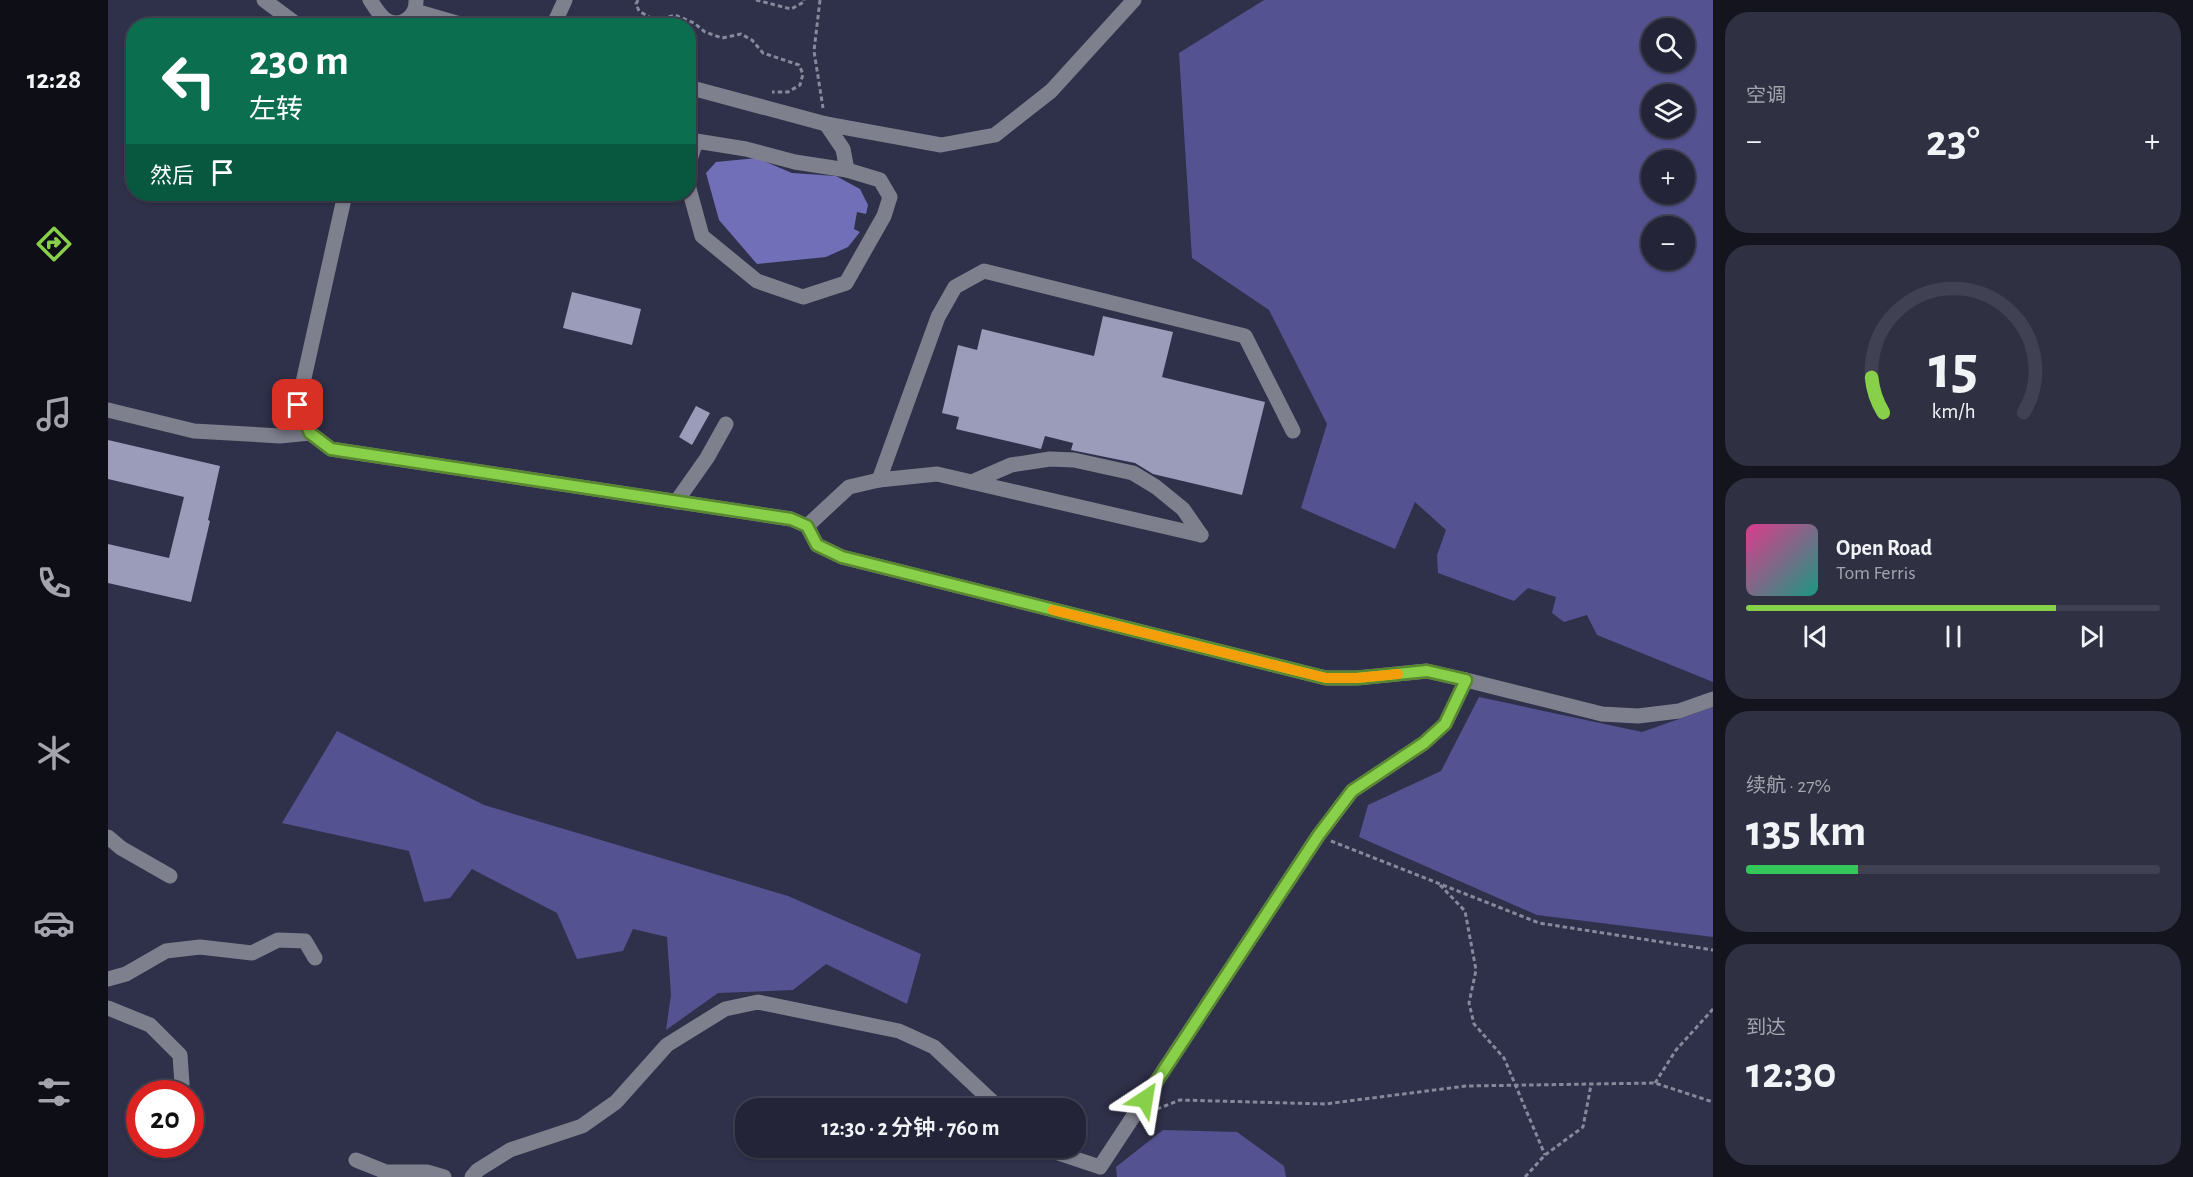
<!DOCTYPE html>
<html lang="zh">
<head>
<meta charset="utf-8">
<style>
	body { margin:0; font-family:"Alegreya Sans","Noto Sans SC",sans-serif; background:#2f3042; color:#f1f3f6; height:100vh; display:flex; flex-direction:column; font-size:22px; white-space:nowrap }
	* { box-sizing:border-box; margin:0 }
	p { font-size:20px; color:#a3a4ad }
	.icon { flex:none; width:33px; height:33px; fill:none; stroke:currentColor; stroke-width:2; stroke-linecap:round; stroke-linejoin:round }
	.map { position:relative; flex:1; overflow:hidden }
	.panel { display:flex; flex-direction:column; gap:12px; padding:12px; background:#13141e; width:480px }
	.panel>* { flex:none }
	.banner { position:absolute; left:18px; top:18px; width:570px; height:183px; border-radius:24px; box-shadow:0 2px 4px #0004,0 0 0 2px #404152; background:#0b6e4f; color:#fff; overflow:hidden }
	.tools { position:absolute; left:1533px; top:18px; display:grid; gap:12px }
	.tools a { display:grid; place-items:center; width:54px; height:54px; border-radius:50%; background:#232437; box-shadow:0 2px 4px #0004,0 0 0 2px #404152; font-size:30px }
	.speed { position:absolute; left:18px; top:1080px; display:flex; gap:12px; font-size:30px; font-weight:700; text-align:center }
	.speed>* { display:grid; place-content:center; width:78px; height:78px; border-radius:50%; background:#232437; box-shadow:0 2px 4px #0004,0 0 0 2px #404152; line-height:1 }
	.speed .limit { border:9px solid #d22; background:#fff; color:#111 }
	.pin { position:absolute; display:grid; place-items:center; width:51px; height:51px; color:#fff; margin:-26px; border-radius:12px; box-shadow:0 3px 9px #0006 }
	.me { position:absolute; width:66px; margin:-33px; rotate:33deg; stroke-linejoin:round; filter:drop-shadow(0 0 4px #0008) }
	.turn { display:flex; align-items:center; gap:21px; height:126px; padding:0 24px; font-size:27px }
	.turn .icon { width:78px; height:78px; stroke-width:2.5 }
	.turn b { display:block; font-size:42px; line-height:51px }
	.then { display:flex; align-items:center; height:57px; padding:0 24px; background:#0003; gap:12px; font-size:22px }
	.big { font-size:45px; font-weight:600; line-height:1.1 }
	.panel .card { flex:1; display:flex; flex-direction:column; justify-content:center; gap:9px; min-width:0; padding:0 21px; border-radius:24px; background:#2f3042 }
	.panel .dial { align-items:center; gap:0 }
	.dial svg { height:156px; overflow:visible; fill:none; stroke:#404152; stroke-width:7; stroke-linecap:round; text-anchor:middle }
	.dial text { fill:#f1f3f6; stroke:none }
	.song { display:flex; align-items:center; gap:18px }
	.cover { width:72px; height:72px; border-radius:9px; background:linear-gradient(135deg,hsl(330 70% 55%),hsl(170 70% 35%)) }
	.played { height:6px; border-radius:3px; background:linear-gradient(90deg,#88cf4a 75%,#404152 75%) }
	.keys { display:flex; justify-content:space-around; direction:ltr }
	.heat { display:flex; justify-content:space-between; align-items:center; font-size:33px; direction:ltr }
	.charge { height:9px; border-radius:4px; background:linear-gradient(90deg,#34c759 27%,#404152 0) }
	.trip { position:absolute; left:627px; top:1098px; width:351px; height:60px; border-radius:24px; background:#232437; box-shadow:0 2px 4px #0004,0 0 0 2px #404152; font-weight:600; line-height:60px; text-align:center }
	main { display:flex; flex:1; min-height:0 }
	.tabs { display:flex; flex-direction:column; width:108px; justify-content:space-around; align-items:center; background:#0e0e16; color:#a3a4ad }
	.tabs .icon { width:42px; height:42px }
	.tabs .selected { color:#88cf4a }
	.tabs b { font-size:27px; color:#f1f3f6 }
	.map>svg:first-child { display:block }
	.green { fill:#545291; fill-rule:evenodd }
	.water { fill:#706fb7 }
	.building { fill:#9a9cba }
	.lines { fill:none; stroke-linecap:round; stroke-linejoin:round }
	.path { stroke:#87889c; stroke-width:3; stroke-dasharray:4.5 3; stroke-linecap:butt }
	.minor { stroke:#7f808e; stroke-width:15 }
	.route-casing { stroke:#588730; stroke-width:15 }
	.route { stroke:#88cf4a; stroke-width:10 }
	.slow { stroke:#f59e0b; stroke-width:10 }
</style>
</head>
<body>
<main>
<nav class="tabs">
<b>12:28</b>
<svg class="icon selected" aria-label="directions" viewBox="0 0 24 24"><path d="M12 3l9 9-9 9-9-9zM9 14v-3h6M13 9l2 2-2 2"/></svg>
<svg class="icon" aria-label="music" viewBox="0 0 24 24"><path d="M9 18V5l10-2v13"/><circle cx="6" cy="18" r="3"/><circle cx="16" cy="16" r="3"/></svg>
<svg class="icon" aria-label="phone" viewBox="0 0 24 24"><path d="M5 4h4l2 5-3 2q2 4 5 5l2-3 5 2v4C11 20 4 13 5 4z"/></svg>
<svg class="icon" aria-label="climate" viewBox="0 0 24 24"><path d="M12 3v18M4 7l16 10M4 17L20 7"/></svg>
<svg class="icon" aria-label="car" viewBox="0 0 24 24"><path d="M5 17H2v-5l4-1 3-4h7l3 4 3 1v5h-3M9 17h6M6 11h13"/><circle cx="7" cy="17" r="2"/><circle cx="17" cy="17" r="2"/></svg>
<svg class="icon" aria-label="filters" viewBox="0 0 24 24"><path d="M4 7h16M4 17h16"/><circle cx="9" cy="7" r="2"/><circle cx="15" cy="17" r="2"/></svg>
</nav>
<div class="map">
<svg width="1605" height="1177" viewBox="0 0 1605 1177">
	<rect width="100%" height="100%" fill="#2f3049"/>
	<g class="green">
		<path d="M1156,0H1605V682L1489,635L1479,615L1456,622L1444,613L1448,597L1420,588L1406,601L1330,573L1329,555L1338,530L1307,502L1287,549L1193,508L1219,424L1161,310L1084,258L1071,53ZM1544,28H1576V62H1544ZM1544,94H1576V128H1544ZM1544,160H1576V194H1544ZM1544,226H1576V260H1544Z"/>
		<path d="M1371,697L1534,732L1605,707V937L1429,915L1251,837L1260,805L1333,771Z"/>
		<path d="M229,731L376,805L680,896L813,954L799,1004L718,964L685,990L610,993L558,1030L563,995L559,937L525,929L515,951L469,959L449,913L364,869L342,898L316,902L301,851L174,823Z"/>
		<path d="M1055,1130L1129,1132L1176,1166L1178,1177H1009L1008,1167Z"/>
	</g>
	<path class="water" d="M649,158L684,173L728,176L752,189L760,205L758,214L749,212L746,229L752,232L740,247L718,257L649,264L611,220L598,173L608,162Z"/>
	<g class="building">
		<path d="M464,292L533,309L524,345L455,328Z"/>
		<path d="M995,316L1065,332L1054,377L1157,402L1134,495L1045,474L1027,463L963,450L965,443L937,436L933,449L848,429L851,417L834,413L850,345L869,350L874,329L986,356Z"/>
		<path d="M588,406L602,413L584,445L571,437Z"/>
		<path d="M0,440L112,466L100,520L102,521L83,602L0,583V544L61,558L76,497L0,479Z"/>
	</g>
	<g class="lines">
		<g class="path">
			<path d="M530,0L528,4L531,11L548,21L567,15L586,23L597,32L614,38L633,34L644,40L655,53L691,65L695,74L692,85L680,92H664"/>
			<path d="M648,0L683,9L696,2V0"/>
			<path d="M712,0L706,51L715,108"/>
			<path d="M1223,841L1431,923L1605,950"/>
			<path d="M1332,885L1357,911L1368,970L1361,1003L1366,1024L1396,1058L1437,1155"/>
			<path d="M1547,1083L1568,1050L1605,1009"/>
			<path d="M1049,1109L1072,1100L1217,1104L1358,1086L1547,1083L1605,1102"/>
			<path d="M1417,1177L1437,1155L1475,1127L1483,1085"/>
		</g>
		<g class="minor">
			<path d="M156,0L191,26"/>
			<path d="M262,0C267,7 271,15 278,20C293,29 309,16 308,0"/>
			<path d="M307,11L359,26"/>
			<path d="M445,26L457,0"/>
			<path d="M580,87L718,124L833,145L887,135L943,91L1026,0"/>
			<path d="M718,124L735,149L739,170"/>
			<path d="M580,166L588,141L638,149L687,162L739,170L772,180L782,197L776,216L738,283L695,297L649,281L594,236L580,185"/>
			<path d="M237,194L190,405L202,433L223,449L683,519L699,526L709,545L734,557L1218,678H1249L1319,671L1358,680L1337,724L1316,743L1244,791L1210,836L992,1167L935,1148"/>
			<path d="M0,410L86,431L172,436L202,433"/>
			<path d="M771,480L830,317L847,287L876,271L1137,336L1185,431"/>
			<path d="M864,482L903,465L942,459L966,460L1025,473L1048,487L1075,509L1093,535"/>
			<path d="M568,502L599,458L618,424"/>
			<path d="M699,526L741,487L771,480L829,474L1093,535"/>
			<path d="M1358,680L1494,714L1530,716L1571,711L1605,699"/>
			<path d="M0,837L13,848L62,876"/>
			<path d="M0,979L18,974L58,951L92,947L144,953L170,940L197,941L207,958"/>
			<path d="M0,1008L42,1025L72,1055L74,1084L70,1094"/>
			<path d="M248,1160L278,1172H319L336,1177"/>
			<path d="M364,1177L370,1170L402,1150L474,1126L508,1102L559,1045L617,1009L650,1002L791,1031L826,1047L891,1108"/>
		</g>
	</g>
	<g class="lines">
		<defs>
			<path id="route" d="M190,405L202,433L223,449L683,519L699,526L709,545L734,557L1218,678H1249L1319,671L1358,680L1337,724L1316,743L1244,791L1210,836L1037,1099"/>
		</defs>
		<use href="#route" class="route-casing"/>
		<use href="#route" class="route"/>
		<path class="slow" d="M945,610L1218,678H1249L1290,674"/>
	</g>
</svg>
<div class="tools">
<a><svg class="icon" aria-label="search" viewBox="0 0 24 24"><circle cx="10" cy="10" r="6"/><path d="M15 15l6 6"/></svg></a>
<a><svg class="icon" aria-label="layers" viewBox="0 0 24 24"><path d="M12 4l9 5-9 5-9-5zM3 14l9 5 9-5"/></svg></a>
<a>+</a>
<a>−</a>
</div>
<div class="speed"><div class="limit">20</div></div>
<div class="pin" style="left:190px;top:405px;background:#d93025"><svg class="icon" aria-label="arrive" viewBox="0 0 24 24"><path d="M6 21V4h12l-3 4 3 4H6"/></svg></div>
<svg class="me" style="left:1037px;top:1099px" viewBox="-20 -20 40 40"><path d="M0-17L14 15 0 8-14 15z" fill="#88cf4a" stroke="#fff" stroke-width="4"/></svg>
<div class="trip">12:30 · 2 分钟 · 760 m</div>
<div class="banner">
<div class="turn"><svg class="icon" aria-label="left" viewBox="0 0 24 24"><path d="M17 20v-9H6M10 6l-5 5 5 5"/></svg><div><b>230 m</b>左转</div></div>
<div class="then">然后<svg class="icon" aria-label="arrive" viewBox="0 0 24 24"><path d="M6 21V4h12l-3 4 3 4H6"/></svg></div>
</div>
</div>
<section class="panel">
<div class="card"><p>空调</p>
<div class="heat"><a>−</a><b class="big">23°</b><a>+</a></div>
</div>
<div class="card dial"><svg viewBox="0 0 100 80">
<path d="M14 69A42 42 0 1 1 86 69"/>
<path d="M14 69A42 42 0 0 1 8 51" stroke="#88cf4a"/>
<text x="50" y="56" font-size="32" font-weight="700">15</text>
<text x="50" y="72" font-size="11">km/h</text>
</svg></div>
<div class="card">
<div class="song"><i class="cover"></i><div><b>Open Road</b><p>Tom Ferris</p></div></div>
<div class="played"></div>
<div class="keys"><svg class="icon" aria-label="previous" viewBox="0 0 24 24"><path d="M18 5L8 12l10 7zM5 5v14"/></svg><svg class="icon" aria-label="pause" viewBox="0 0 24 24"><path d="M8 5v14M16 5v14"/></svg><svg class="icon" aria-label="next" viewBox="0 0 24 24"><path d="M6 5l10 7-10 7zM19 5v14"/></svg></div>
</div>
<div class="card"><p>续航 · 27%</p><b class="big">135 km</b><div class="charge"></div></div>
<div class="card"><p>到达</p><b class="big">12:30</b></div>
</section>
</main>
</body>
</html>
